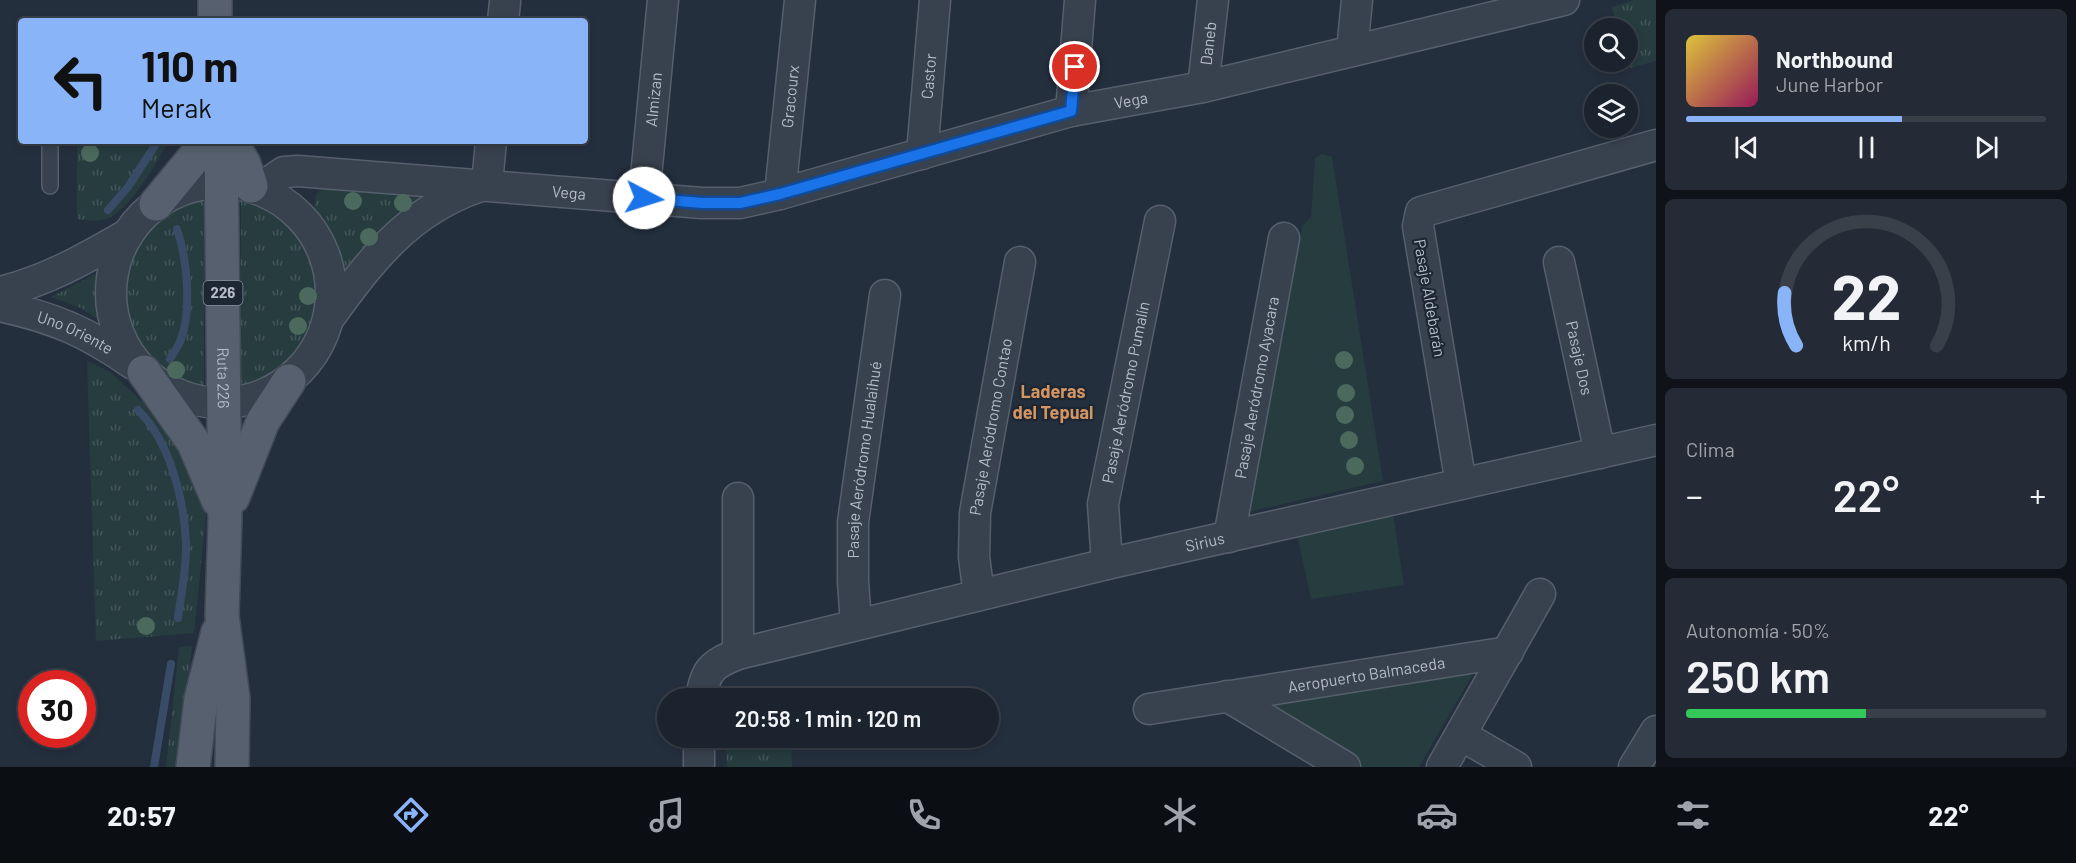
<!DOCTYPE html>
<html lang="es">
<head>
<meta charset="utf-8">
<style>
	body { margin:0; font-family:Barlow,sans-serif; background:#242b36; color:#f1f3f6; height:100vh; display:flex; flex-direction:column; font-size:22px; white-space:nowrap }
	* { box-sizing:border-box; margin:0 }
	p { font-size:20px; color:#a0a4aa }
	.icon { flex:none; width:33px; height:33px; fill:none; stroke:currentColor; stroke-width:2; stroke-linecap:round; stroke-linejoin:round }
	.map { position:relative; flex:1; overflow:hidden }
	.sheet { display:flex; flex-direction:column; gap:9px; padding:9px; background:#0f1319; width:420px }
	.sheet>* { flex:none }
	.hud { position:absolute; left:18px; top:18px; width:570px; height:126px; border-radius:6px; box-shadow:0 3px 9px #0003,0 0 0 2px #39404a; background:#8ab4f8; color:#111; overflow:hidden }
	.controls { position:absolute; left:1584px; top:18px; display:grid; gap:12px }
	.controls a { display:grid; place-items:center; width:54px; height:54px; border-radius:50%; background:#1b232e; box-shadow:0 3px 9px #0003,0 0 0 2px #39404a; font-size:30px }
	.speed { position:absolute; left:18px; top:670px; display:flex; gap:12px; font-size:30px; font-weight:700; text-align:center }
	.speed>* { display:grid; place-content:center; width:78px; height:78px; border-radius:50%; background:#1b232e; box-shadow:0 3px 9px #0003,0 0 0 2px #39404a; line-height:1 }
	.speed .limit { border:9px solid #d22; background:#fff; color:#111 }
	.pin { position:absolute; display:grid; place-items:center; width:51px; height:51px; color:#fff; margin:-26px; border:3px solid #fff; border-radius:50%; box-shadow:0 2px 6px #0007 }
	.me { position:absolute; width:66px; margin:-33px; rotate:95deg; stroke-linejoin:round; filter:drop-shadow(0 0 4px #0008) }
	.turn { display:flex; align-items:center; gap:21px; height:126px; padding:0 24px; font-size:27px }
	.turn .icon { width:78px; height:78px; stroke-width:2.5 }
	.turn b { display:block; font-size:42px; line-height:51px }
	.big { font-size:45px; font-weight:600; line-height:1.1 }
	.sheet .card { flex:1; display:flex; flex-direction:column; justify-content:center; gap:9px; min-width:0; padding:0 21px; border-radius:9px; background:#242b36 }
	.sheet .dial { align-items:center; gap:0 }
	.dial svg { height:156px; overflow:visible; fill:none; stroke:#39404a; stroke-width:7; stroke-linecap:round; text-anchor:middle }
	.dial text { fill:#f1f3f6; stroke:none }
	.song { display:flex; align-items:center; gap:18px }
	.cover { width:72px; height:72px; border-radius:9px; background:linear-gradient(135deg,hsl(50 70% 55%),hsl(330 70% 35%)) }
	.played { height:6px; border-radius:3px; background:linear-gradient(90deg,#8ab4f8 60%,#39404a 60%) }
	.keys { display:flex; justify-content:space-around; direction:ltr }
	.heat { display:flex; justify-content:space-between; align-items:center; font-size:33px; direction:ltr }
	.charge { height:9px; border-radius:4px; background:linear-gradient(90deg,#34c759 50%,#39404a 0) }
	.trip { position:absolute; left:657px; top:688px; width:342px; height:60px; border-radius:30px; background:#1b232e; box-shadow:0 3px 9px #0003,0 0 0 2px #39404a; font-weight:600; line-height:60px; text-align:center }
	.tabs { display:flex; height:96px; justify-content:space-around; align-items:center; background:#0b0e12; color:#a0a4aa }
	.tabs .icon { width:42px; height:42px }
	.tabs .on { color:#8ab4f8 }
	.tabs b { font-size:27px; color:#f1f3f6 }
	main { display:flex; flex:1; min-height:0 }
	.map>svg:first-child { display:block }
	.grass { fill:url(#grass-tufts) }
	.park { fill:#263c3f }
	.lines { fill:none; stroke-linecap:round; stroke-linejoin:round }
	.stream { stroke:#394c67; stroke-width:8 }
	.lane-casing { stroke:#565f6c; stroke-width:18 }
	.street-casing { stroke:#565f6c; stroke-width:33 }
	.primary-casing { stroke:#414a57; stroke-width:36 }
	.lane { stroke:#38414e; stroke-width:15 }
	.street { stroke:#38414e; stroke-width:30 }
	.primary { stroke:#56606e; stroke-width:33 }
	.tree { fill:#4b6a5d }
	.route-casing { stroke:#114b97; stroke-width:15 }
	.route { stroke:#1a73e8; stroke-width:10 }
	.labels { text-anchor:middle; stroke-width:4.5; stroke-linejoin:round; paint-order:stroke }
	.shield { fill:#1d2633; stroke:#878f9c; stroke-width:1.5 }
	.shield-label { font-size:15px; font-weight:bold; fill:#b4bcc9 }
	.street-label { font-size:16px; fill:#b4bcc9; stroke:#1d2633 }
	.neighbourhood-label { font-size:18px; font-weight:bold; fill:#d59563; stroke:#1d2633 }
</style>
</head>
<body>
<main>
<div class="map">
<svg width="1656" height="767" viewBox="0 0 1656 767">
	<defs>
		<pattern id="grass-tufts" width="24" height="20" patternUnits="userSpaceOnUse" patternTransform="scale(1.5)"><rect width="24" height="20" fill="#263c3f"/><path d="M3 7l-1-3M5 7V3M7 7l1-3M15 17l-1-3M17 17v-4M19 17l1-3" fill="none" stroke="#435659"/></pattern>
	</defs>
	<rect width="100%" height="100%" fill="#242f3e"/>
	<g class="grass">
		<path d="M1634,0H1656V61L1626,69L1628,28H1617L1612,7Z"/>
		<path d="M77,141H168C158,162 129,211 106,219C97,222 86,220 77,219Z"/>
		<path d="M324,186L445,192L341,284L338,258L314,207L316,195Z"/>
		<path d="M204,200V389C132,382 92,287 143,232C159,214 182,206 204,200Z"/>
		<path d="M241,201C257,205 270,209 284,218C333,254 331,329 287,367C274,377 256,383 241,388Z"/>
		<path d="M106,268L100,286L102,322L81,308L51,297Z"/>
		<path d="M87,361L110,372L168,425L204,501L206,516L194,633L96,641Z"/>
		<path d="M192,646L179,767H166L179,647Z"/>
		<path d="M726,738H791L792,767H727Z"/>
	</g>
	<g class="park">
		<path d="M1322,154L1332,157L1383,481L1248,512L1292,249L1299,246L1302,226L1311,217L1315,158Z"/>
		<path d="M1393,514L1404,585L1311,599L1297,535Z"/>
		<path d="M1467,672L1472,676L1419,767H1363L1265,709L1271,696Z"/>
	</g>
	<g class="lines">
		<g class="stream">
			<path d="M108,210L128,187L158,141"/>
			<path d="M170,359C173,353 179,346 181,339C192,309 187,259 177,229"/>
			<path d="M138,410C170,442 184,498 186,543C187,567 181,594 178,618"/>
			<path d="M154,767L171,664"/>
		</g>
		<defs>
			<path id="lane" d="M50,141V186"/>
			<g id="street">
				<path d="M503,21L505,2"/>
				<path d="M1352,51L1357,0"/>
				<path id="s1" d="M1203,87L1213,0"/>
				<path d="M1071,111L1080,0"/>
				<path id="s2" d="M922,154L935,0"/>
				<circle cx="221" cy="293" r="110"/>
				<path d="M487,184L491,141"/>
				<path id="s3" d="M259,189L284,172L298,171L702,203H740L780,194L1071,111L1203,87L1564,0"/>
				<path id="s4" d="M780,194L800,0"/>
				<path id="s5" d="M644,198L663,0"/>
				<path id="s6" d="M1559,262L1600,453"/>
				<path d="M0,292C47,281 86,258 128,234"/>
				<path id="s7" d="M0,306C55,318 87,332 133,364"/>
				<path d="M329,318C371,260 408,211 478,187"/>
				<path d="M1461,484L1418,226L1421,212L1656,145"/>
				<path d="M738,498V654"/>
				<path id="s8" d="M1229,537L1284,238"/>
				<path id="s9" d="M1107,564L1103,504L1160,221"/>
				<path id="s10" d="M979,595L974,557L975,513L1020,262"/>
				<path id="s11" d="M856,624L853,581V522L885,295"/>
				<path d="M1227,696L1345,767"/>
				<path id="s12" d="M701,699C705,670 712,664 738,654L1107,564L1656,440"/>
				<path id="s13" d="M1149,709L1508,652"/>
				<path d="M1461,735L1516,767"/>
				<path d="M699,738V767"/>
				<path d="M1442,767L1540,594"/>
				<path d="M1634,767L1656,731"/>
			</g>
			<g id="primary">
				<path d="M215,0V21"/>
				<path id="s14" d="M221,141L225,519L222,616L233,698L232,767"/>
				<path d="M231,141L244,164L251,186"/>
				<path d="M156,204L208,141"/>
				<path d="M144,372L194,443L218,500"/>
				<path d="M233,497L263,421L289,381"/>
				<path d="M193,767L201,699L218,632"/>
			</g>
		</defs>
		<use href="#lane" class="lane-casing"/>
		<use href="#street" class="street-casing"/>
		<use href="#primary" class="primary-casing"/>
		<use href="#lane" class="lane"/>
		<use href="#street" class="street"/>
		<use href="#primary" class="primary"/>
	</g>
	<g class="tree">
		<circle cx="90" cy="153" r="9"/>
		<circle cx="353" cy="201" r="9"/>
		<circle cx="403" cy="203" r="9"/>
		<circle cx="369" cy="237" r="9"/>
		<circle cx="308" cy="296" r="9"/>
		<circle cx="298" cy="326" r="9"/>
		<circle cx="1344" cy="360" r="9"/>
		<circle cx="176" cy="370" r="9"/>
		<circle cx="1346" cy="393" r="9"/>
		<circle cx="1345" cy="415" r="9"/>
		<circle cx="1349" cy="440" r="9"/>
		<circle cx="1355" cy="466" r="9"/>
		<circle cx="146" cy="626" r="9"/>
	</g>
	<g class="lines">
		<defs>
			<path id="route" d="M644,198L702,203H740L780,194L1071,111L1075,67"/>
		</defs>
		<use href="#route" class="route-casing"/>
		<use href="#route" class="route"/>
	</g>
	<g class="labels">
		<rect class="shield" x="203.5" y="281" width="39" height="24" rx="4.5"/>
		<g class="shield-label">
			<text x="223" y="298">226</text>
		</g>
		<g class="street-label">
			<text dy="6" stroke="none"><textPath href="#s1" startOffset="44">Daneb</textPath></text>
			<text dy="6" stroke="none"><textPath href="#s2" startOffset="78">Castor</textPath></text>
			<text dy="6" stroke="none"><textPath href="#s4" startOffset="98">Gracourx</textPath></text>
			<text dy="6" stroke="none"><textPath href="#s5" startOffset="99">Almizan</textPath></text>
			<text dy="6" stroke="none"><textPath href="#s3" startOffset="892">Vega</textPath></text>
			<text dy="6" stroke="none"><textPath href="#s3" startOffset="316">Vega</textPath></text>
			<text transform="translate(1430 298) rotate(80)" y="6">Pasaje Aldebarán</text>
			<text dy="6" stroke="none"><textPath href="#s7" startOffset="80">Uno Oriente</textPath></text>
			<text dy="6" stroke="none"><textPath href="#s6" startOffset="98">Pasaje Dos</textPath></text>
			<text dy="6" stroke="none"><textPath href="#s14" startOffset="237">Ruta 226</textPath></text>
			<text dy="6" stroke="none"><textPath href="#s8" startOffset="152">Pasaje Aeródromo Ayacara</textPath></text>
			<text dy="6" stroke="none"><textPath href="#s9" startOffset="174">Pasaje Aeródromo Pumalín</textPath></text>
			<text dy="6" stroke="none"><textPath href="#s10" startOffset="170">Pasaje Aeródromo Contao</textPath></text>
			<text dy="6" stroke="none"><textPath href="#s11" startOffset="165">Pasaje Aeródromo Hualaihué</textPath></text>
			<text dy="6" stroke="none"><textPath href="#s12" startOffset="543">Sirius</textPath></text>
			<text dy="6" stroke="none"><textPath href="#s13" startOffset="220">Aeropuerto Balmaceda</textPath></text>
		</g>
		<g class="neighbourhood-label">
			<text x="1053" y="398">Laderas<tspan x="1053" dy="21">del Tepual</tspan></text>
		</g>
	</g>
</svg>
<div class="controls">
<a><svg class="icon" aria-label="search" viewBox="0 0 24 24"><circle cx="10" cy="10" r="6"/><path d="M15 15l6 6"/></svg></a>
<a><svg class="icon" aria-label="layers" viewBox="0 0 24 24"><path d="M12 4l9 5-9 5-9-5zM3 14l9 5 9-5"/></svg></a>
</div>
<div class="speed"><div class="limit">30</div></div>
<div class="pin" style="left:1075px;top:67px;background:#d93025"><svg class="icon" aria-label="arrive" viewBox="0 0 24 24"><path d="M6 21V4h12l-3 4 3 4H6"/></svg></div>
<svg class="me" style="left:644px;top:198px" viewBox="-20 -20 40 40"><circle r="19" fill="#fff"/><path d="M0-13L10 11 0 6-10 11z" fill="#1a73e8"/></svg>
<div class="trip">20:58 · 1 min · 120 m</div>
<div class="hud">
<div class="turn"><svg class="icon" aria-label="left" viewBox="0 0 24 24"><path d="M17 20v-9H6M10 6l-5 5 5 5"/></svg><div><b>110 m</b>Merak</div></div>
</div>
</div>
<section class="sheet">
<div class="card">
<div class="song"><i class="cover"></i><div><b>Northbound</b><p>June Harbor</p></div></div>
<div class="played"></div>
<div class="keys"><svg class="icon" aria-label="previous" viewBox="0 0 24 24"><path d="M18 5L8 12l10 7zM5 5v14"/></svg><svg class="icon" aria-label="pause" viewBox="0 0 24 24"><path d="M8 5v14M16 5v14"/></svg><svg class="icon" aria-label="next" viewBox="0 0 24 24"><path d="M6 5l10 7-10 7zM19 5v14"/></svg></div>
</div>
<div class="card dial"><svg viewBox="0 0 100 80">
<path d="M14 69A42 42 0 1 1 86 69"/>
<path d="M14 69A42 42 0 0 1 8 42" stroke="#8ab4f8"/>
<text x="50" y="56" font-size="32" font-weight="700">22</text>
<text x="50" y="72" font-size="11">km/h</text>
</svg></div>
<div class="card"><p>Clima</p>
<div class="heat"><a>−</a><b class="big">22°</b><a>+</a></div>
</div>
<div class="card"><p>Autonomía · 50%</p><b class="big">250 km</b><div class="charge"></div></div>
</section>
</main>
<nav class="tabs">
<b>20:57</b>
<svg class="icon on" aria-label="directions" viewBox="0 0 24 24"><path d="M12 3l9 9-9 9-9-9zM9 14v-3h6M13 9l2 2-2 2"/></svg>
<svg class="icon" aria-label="music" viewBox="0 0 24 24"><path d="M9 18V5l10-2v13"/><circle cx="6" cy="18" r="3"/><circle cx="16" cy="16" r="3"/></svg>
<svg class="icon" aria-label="phone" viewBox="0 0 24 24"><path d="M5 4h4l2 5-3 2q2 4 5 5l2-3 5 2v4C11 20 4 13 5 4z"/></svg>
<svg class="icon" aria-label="climate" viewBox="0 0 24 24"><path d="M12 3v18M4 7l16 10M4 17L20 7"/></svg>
<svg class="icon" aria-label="car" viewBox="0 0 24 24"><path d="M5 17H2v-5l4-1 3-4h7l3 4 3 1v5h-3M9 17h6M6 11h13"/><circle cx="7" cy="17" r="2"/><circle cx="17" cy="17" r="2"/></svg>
<svg class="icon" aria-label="filters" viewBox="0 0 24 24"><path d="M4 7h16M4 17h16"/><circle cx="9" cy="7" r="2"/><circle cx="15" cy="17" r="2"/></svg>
<b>22°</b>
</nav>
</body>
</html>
